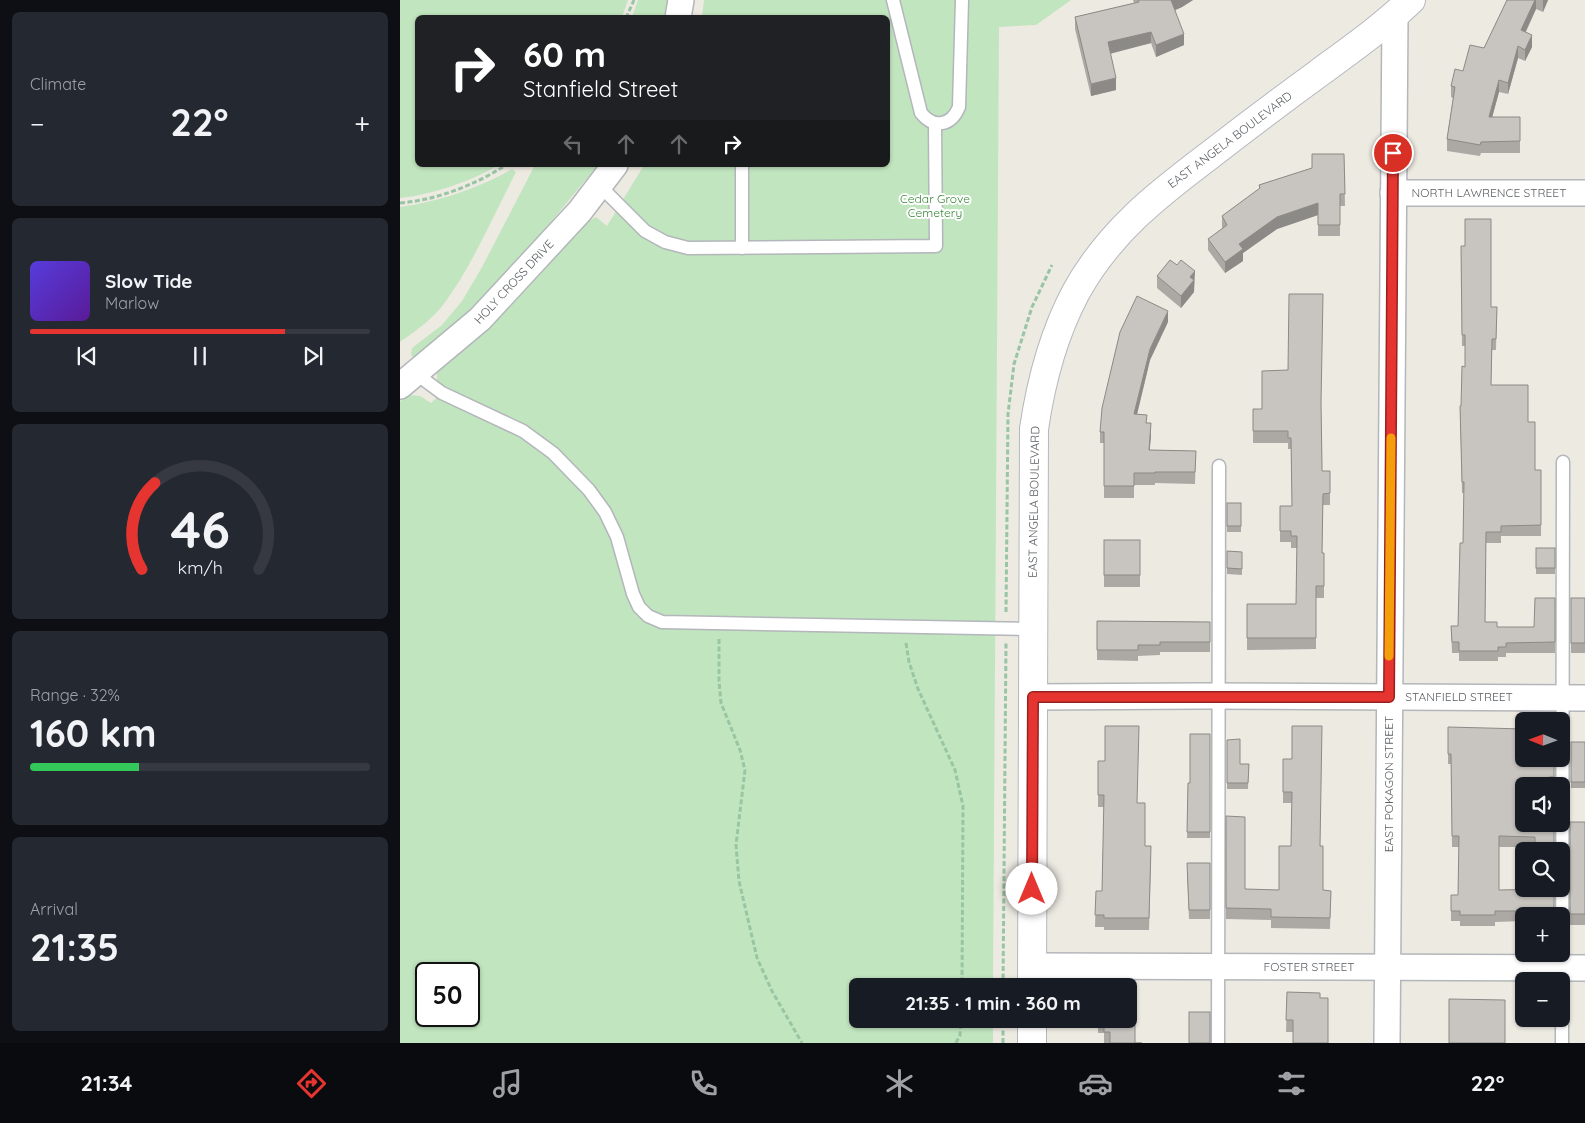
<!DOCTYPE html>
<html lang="en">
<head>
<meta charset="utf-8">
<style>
	body { margin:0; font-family:Quicksand,sans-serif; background:#242831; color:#f1f3f6; height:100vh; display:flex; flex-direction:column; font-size:19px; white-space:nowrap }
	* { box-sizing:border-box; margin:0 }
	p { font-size:16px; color:#9ea1a6 }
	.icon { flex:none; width:28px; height:28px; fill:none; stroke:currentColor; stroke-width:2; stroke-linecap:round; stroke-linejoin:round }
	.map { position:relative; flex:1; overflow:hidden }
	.drawer { display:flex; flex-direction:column; gap:12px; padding:12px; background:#0d0f14; width:400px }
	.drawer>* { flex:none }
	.banner { position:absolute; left:15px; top:15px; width:475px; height:152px; border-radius:8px; box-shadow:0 1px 4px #0004; background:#202124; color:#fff; overflow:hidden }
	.needle { width:32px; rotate:271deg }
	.tools { position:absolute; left:1115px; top:712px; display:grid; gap:10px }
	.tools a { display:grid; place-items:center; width:55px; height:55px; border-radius:8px; background:#171b24; box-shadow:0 1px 4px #0004; font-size:25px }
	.speed { position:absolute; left:15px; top:962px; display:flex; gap:10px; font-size:25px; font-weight:700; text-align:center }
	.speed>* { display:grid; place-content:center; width:65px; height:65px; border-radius:50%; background:#171b24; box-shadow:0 1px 4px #0004; line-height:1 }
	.speed .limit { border:2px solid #111; border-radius:8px; background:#fff; color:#111 }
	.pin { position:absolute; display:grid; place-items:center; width:42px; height:42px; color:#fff; margin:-21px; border:2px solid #fff; border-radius:50%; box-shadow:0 1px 5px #0007 }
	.me { position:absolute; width:55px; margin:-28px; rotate:0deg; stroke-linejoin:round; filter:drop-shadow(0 0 4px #0008) }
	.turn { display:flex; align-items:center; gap:18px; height:105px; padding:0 25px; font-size:22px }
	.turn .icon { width:65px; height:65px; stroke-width:2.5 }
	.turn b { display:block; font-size:35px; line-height:42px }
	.lanes { display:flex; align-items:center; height:48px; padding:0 25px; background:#0003; justify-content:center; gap:25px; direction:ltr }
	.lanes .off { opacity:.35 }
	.big { font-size:38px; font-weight:800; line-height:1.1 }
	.drawer .widget { flex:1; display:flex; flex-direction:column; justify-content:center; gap:8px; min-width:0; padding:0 18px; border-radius:8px; background:#242831 }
	.drawer .dial { align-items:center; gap:0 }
	.dial svg { height:130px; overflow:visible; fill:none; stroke:#363941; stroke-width:7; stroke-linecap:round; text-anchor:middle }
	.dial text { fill:#f1f3f6; stroke:none }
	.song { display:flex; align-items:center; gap:15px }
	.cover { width:60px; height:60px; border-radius:8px; background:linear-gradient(135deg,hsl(250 70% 55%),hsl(270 70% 35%)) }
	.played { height:5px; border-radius:2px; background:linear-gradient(90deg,#e63430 75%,#363941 75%) }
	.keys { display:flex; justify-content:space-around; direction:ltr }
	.heat { display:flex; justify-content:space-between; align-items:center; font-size:28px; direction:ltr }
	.charge { height:8px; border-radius:4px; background:linear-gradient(90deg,#34c759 32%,#363941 0) }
	.trip { position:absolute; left:449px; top:978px; width:288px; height:50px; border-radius:8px; background:#171b24; box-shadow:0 1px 4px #0004; font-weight:800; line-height:50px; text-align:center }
	.dock { display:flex; height:80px; justify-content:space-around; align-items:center; background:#090b0e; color:#9ea1a6 }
	.dock .icon { width:35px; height:35px }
	.dock .selected { color:#e63430 }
	.dock b { font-size:22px; color:#f1f3f6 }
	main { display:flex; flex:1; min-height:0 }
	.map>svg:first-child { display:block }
	.green { fill:#c1e5bf; fill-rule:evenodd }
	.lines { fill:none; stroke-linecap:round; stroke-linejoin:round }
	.service-casing { stroke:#b3b6ba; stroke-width:15 }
	.minor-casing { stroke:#b3b6ba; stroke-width:28 }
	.secondary-casing { stroke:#b4b8bd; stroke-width:30 }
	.path { stroke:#98c5a3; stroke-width:3; stroke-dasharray:5 2.5; stroke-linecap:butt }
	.service { stroke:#fff; stroke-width:12 }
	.minor { stroke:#fff; stroke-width:25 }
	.secondary { stroke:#fff; stroke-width:28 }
	.wall { fill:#aca9a5 }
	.shaded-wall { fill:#8c8a86 }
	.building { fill:#c8c5c0; stroke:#8c8a86 }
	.route-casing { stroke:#96221f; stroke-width:12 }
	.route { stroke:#e63430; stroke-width:9 }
	.slow { stroke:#f59e0b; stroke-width:9 }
	.labels { text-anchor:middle; stroke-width:4; stroke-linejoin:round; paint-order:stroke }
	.street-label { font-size:12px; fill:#5b5f63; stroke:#fff }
	.park-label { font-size:12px; fill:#388637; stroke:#fff }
</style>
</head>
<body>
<main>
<section class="drawer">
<div class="widget"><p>Climate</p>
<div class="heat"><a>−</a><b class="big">22°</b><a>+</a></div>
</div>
<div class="widget">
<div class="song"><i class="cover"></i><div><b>Slow Tide</b><p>Marlow</p></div></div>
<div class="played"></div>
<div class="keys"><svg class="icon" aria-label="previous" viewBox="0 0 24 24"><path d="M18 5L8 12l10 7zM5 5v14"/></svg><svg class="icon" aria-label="pause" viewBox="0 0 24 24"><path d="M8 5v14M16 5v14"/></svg><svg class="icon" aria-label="next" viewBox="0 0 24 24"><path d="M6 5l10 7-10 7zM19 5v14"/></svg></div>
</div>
<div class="widget dial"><svg viewBox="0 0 100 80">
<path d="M14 69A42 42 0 1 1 86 69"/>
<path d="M14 69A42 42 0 0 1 22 16" stroke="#e63430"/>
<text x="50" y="56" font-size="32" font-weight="700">46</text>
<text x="50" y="72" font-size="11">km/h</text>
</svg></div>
<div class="widget"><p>Range · 32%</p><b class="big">160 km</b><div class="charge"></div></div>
<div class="widget"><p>Arrival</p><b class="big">21:35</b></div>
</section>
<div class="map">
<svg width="1185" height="1043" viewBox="0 0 1185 1043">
	<rect width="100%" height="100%" fill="#edeae2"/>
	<g class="green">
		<path d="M0,0H228L222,17L18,18V165H98C73,181 30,195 0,198Z"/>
		<path d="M238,0H268L264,17H232Z"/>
		<path d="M304,0H671L636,25L599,27L593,986H458V1019H593V1043H0V401L9,395L20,396L31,403L47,388L37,381V372C73,344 104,313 135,280C154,259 171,230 196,217L207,226L244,165H488V18L302,17ZM26,974H69V1016H26Z"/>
		<path d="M135,165H198L145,229L83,298L14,359L11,354L12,348L42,325L62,301L81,269Z"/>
		<path d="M112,169L116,172C94,214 74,262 46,301C34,318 17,330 0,342V207C40,201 77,189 112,169Z"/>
	</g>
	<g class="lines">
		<defs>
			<g id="service">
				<path d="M493,0L521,113C534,129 551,126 559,107L562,0"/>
				<path d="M199,185L245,231L265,242L288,248L536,246L535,124"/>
				<path d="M342,248V165"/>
				<path d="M15,373L42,393L123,431L153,453L189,490L205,512L217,537L233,594L239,607L248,616L262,622L633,629"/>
				<path d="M818,1043L819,466"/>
				<path d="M1162,1043L1163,462"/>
			</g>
			<g id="minor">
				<path d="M278,18L281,0"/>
				<path d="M993,193H1185"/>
				<path d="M0,386L80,319L180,211L215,165"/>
				<path d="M633,697L801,696L1185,698"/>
				<path d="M632,966L1185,968"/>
				<path d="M987,1043L995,16"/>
			</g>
			<g id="secondary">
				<path d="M632,986L634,429C641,381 653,335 676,292C709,232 757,195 810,155C846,127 882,100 919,73C950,50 983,27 1011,0"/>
				<path d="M632,1043V1019"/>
			</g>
		</defs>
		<use href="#service" class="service-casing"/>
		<use href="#minor" class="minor-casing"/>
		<use href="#secondary" class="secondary-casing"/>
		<g class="path">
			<path d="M226,18L234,0"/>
			<path d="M0,203C37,200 75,185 106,165"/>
			<path d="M606,612L608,414L614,364L632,307L652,265"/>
			<path d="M319,639V681L321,703L340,750L345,770L336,845L339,881L357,958L372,991L402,1043"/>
			<path d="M506,643L509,662L518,689L555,770L563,806L562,986"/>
			<path d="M603,986L606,643"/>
			<path d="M556,1043L560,1035L561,1019"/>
			<path d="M603,1043V1019"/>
		</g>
		<use href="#service" class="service"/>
		<use href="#minor" class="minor"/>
		<use href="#secondary" class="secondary"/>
	</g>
	<g class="wall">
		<path d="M733,0H793L782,7L775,10L784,45L756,57L751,43L710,54L716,90L691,96L675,29V17L734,3Z"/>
		<path d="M1107,0H1148L1143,12L1136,9L1126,32L1132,47L1125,61L1118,58L1108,94L1099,92L1092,117H1120V153H1081L1080,156L1047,151V139L1053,98L1051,97V86L1063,71L1084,48Z"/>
		<path d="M944,154L945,206H940V236H918V215L877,229L843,253V261L825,273L808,250V239L822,229V216L859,189V185L912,168Z"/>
		<path d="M1061,246L1091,307H1097L1096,350H1092L1091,385L1128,422L1135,470H1141V536H1101V543H1086L1085,622L1097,627H1134L1155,598V653H1106V657H1098V661H1059V653H1052L1051,626H1058L1063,543L1064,493H1062L1060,406H1061L1065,367V346H1062Z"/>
		<path d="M757,276L795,283L794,284V292L781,308L757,288Z"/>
		<path d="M768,322L750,360L737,415L747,423L751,435L749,450L796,451L795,484L755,483V485H734V498H704V443H700V432Z"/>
		<path d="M853,409L921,410L922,467V471H930V505H923L922,553H924V598H916V649L847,650V604H896L897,548H891V542H880V506H892L891,449H888V443H853Z"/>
		<rect x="827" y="503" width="14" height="29"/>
		<rect x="704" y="540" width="36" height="47"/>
		<rect x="1136" y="548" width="19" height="26"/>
		<path d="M827,551L842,552V575L827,574Z"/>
		<rect x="1171" y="598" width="14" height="55"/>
		<path d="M697,621L810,622V652H760V655L738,656V661L697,660Z"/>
		<path d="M1048,727L1154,759V786H1124V824H1154L1135,847H1099V890L1154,889V916H1124L1123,921L1095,922V926H1060V921H1051V895H1058L1059,847H1052L1051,764H1048Z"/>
		<path d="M810,734V838H787L788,783H790Z"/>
		<path d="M827,740L840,764H849L848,789H827Z"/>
		<rect x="1171" y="742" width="14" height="46"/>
		<path d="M883,759L920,846L923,890L931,891L930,929L871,928V920L826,919V816L845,889L879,890L891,846L892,803H883Z"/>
		<path d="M698,761L737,803L745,846L751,858L749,930H704V927H695L696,891H702L704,807H698Z"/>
		<rect x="1170" y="822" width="15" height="103"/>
		<path d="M810,863V919H789L787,872Z"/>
		<path d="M887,992L920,993L893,1032H886Z"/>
		<path d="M698,1019H728L735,1043H742H704V1033H698Z"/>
	</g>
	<g class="shaded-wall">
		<path d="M771,0H793L782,7L771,12Z"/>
		<path d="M1135,0H1136V9L1121,41V30Z"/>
		<path d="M1143,0H1148L1143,12Z"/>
		<path d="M751,32V43L708,54V42Z"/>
		<path d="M784,34V45L756,57V45Z"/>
		<path d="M1132,35V47L1125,61V50Z"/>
		<path d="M1118,46V58L1108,94V83Z"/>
		<path d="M716,78V90L691,96V84Z"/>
		<path d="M1099,80V92L1089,129V117Z"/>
		<path d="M918,203V215L877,229L843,253V261L825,273V262L839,244L877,217Z"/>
		<path d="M795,271L794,292L781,308V296L790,277Z"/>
		<path d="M768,311V322L750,360L734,426V414L750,349Z"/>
		<path d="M751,423V435L749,461V450Z"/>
	</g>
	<g class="building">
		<path d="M738,0H771L784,34L756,45L751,32L708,42L716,78L691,84L675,17L739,2Z"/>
		<path d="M1107,0H1135L1121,30L1132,35L1125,50L1118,46L1108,83L1099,80L1089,117H1120V141L1081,142L1080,145L1047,139L1055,87L1051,86L1055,69L1063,71L1070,45L1084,48Z"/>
		<path d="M912,154H944L945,194H940V225H918V203L877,217L839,244L843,249L825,262L808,239L827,225L822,216L860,188L859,185L912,168Z"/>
		<path d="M1065,219H1091V307H1097L1096,339H1092L1091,385H1128V422H1135V470H1141V525L1101,526V532H1086L1085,622H1097V627H1134L1135,598H1155V642L1106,643V647H1098V651H1059V642H1052L1051,626H1058L1060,543H1063L1064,482H1062L1060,406H1061L1062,366L1065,367V335H1062L1061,246H1065Z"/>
		<path d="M770,260L777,265L781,260L795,271L790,277L794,280L781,296L757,276Z"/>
		<path d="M889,294H923L921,403L922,467V471H930V493L923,494L922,553H924V586H916V638H847V604H896L897,536H891V531H880V506H892L891,438H888V431H853V409H862V371L888,370Z"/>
		<path d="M737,296L768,311L750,349L734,414L747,415L746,423H751L749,450L796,451L795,472H755V473H734V486H704V432H700L702,408L720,332Z"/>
		<rect x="827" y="503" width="14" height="23"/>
		<rect x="704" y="540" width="36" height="35"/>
		<rect x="1136" y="548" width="19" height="20"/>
		<path d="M827,551L842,552V569L827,568Z"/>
		<rect x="1171" y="598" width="14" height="45"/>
		<path d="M697,621L810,622V642H760V645H738V650H697Z"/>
		<path d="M705,726H739L737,803H745V846H751L749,918H704V915H695L696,891H702L704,795H698V761H705Z"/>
		<path d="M892,726H922L920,846H923V890L931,891L930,918L871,917V909L826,908V816L845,817V889L879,890V846H891L892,792H883V759H892Z"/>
		<path d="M1048,727L1124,729V759H1154V777H1149V786H1124V824H1154V851H1135V837L1099,836V890L1154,889V909L1123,908V911H1095V915H1060V911H1051V895H1058L1059,836H1052L1051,754H1048Z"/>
		<path d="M790,734H810V832H787L788,783H790Z"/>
		<path d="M840,739V764H849L848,783H827V740Z"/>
		<rect x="1171" y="742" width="14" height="40"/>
		<rect x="1170" y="822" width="15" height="92"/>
		<path d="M787,863H810V910H789Z"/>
		<path d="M887,992L920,993V998H928V1043H893V1020H886Z"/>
		<path d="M728,998H735V1043H742H710V1032H704V1021H698V1019H728Z"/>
		<path d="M1049,999L1105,1000V1043H1049Z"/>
		<rect x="789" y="1012" width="21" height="31"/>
	</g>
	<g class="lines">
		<defs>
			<path id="route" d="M632,889L633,697H989L993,153"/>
		</defs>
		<use href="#route" class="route-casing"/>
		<use href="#route" class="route"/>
		<path class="slow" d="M989,656L991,438"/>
	</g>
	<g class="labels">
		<g class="street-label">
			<text transform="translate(830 140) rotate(-37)" y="4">EAST ANGELA BOULEVARD</text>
			<text x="1089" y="197">NORTH LAWRENCE STREET</text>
			<text transform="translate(114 282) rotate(-47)" y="4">HOLY CROSS DRIVE</text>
			<text transform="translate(634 502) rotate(-89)" y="4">EAST ANGELA BOULEVARD</text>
			<text x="1059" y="701">STANFIELD STREET</text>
			<text transform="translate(989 784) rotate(-90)" y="4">EAST POKAGON STREET</text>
			<text x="909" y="971">FOSTER STREET</text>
		</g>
		<g class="park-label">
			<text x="535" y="203">Cedar Grove<tspan x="535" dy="14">Cemetery</tspan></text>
		</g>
	</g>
</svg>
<div class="tools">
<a><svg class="needle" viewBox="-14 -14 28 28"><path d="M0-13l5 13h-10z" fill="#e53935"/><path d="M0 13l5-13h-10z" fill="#9ea1a6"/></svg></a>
<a><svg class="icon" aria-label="sound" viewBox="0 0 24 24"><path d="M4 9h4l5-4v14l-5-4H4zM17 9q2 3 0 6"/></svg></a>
<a><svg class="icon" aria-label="search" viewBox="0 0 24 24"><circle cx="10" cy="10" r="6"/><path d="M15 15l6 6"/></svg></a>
<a>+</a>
<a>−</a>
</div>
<div class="speed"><div class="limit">50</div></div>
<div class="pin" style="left:993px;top:153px;background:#d93025"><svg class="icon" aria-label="arrive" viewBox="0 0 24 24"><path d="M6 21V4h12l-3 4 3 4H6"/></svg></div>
<svg class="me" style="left:632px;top:889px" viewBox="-20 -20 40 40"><circle r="19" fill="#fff"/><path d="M0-13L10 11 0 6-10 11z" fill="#e63430"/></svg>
<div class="trip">21:35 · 1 min · 360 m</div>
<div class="banner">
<div class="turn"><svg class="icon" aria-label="right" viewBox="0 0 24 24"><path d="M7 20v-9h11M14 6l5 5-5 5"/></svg><div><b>60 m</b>Stanfield Street</div></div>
<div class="lanes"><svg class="icon off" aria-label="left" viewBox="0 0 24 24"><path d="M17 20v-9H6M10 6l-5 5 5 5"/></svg><svg class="icon off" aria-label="ahead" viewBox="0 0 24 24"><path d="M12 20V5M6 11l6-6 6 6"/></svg><svg class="icon off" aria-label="ahead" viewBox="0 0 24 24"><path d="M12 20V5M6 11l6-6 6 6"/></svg><svg class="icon" aria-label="right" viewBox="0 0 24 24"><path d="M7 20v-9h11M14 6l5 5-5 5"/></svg></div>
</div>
</div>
</main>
<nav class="dock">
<b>21:34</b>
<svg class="icon selected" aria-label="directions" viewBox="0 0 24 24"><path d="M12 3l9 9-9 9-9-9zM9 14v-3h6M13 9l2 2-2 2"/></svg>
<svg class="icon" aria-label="music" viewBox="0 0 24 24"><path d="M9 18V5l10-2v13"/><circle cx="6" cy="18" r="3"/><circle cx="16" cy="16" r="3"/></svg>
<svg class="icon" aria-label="phone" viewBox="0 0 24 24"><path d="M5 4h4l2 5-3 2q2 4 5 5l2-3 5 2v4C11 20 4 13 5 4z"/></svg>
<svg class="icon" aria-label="climate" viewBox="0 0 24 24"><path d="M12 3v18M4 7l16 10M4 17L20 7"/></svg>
<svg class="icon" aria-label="car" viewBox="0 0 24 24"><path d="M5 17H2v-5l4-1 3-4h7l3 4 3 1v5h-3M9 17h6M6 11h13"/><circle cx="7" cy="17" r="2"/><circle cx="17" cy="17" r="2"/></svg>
<svg class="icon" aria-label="filters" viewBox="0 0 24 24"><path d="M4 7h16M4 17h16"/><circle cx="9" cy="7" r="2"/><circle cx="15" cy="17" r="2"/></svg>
<b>22°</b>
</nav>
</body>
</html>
